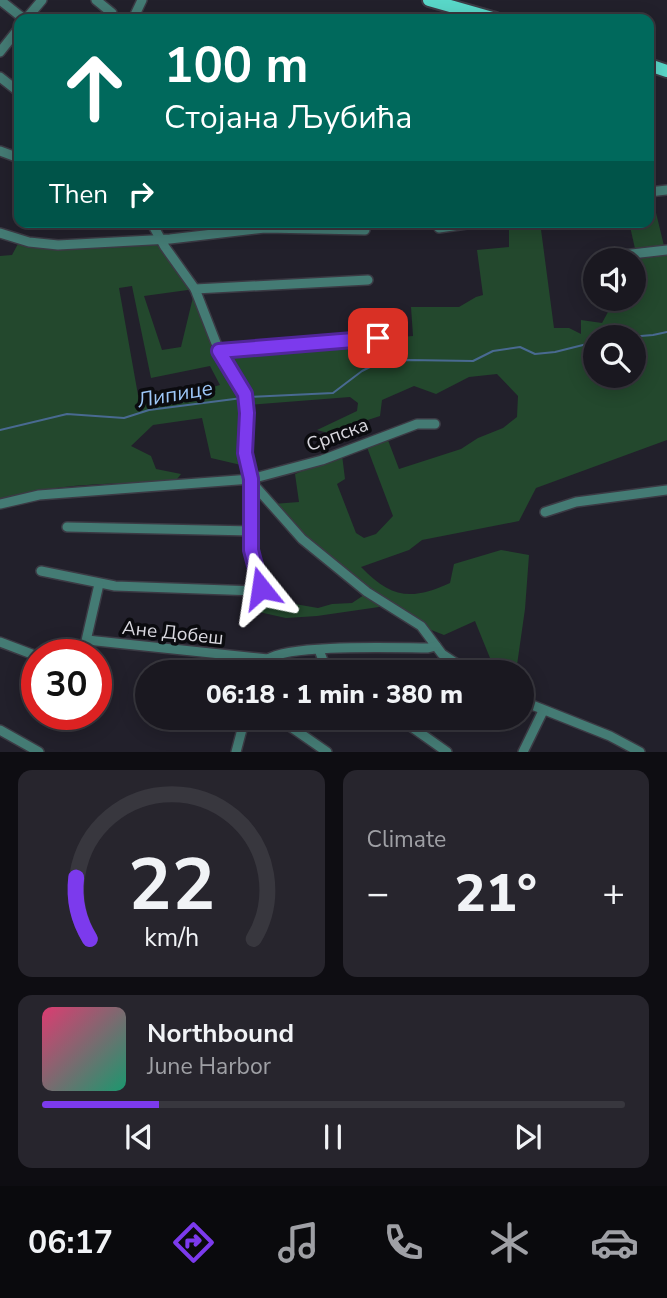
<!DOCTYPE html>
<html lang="en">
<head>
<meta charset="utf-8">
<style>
	body { margin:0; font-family:"Nunito Sans",sans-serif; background:#27252d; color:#f1f3f6; height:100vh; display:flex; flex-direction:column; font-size:26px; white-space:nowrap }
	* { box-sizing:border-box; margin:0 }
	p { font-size:23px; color:#9fa0a5 }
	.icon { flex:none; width:38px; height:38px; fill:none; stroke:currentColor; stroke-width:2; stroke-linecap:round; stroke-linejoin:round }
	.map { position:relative; height:752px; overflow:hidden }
	.drawer { display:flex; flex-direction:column; gap:18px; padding:18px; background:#0e0d12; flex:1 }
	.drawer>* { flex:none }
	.hud { position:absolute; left:14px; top:14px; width:640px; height:214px; border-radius:14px; box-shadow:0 4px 18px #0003,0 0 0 2px #38373e; background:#00695c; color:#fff; overflow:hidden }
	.tools { position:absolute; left:583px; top:248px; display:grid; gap:14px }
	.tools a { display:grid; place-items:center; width:63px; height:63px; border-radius:50%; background:#1a1820; box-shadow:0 4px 18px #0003,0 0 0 2px #38373e; font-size:35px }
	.speed { position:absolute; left:21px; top:639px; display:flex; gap:14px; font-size:35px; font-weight:700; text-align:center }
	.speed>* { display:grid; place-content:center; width:91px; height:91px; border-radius:50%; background:#1a1820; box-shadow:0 4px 18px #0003,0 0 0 2px #38373e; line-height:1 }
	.speed .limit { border:10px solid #d22; background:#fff; color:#111 }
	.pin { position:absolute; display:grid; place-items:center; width:60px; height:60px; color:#fff; margin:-30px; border-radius:14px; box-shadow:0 4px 10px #0006 }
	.me { position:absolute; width:77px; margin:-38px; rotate:345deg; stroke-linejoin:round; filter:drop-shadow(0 0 5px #0008) }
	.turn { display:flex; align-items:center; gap:24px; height:147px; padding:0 35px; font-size:32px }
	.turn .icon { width:91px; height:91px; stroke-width:2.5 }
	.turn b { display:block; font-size:49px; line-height:60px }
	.then { display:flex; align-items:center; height:66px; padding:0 35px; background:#0003; gap:14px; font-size:26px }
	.big { font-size:52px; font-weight:800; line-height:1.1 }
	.drawer .card { flex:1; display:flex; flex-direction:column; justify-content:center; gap:10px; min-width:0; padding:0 24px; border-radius:14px; background:#27252d }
	.drawer .dial { align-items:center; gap:0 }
	.dial svg { height:182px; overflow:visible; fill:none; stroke:#38373e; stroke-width:7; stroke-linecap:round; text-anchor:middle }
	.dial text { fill:#f1f3f6; stroke:none }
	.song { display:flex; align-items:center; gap:21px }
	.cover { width:84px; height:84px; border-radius:10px; background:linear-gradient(135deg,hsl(340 70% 55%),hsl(160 70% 35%)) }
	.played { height:7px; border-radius:4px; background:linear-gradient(90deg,#7c3aed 20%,#38373e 20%) }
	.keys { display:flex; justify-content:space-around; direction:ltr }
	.heat { display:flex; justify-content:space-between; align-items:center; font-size:38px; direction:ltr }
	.drawer .tiles { flex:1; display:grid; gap:18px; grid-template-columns:1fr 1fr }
	.card:last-child { grid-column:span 2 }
	.trip { position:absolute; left:135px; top:660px; width:399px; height:70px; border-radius:35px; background:#1a1820; box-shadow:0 4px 18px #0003,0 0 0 2px #38373e; font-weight:800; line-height:70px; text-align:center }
	.dock { display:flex; height:112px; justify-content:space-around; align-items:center; background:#0a0a0d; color:#9fa0a5 }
	.dock .icon { width:49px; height:49px }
	.dock .selected { color:#7c3aed }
	.dock b { font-size:32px; color:#f1f3f6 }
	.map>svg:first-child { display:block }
	.green { fill:#23482d; fill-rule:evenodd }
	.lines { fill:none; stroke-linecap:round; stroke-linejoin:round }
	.stream { stroke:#496a91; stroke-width:2 }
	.minor-casing { stroke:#3b3a44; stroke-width:12 }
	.major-casing { stroke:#3b3a44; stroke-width:16 }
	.minor { stroke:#447b74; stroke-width:9 }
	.major { stroke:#59d7c8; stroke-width:12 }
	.route-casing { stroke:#51269a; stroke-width:18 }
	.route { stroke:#7c3aed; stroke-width:12 }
	.labels { text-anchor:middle; stroke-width:7; stroke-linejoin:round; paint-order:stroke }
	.street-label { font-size:19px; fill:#d8d7de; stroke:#0b0b0f }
	.water-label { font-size:21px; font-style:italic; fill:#9ec7f8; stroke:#0b0b0f }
</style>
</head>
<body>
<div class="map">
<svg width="667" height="752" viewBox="0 0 667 752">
	<rect width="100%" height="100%" fill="#22202b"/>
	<path class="green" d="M649,192H651L665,250H667V440L536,488L519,521L422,540L409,550L361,567C391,598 411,601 450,583L454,564L501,550L529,555L525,609L517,665L490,658L475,621L444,635L421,626L378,599L379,607L317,616L286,618L259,612L262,604L283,602L318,608L332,604L352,603L367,593L302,539L273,504L299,502L295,474L342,455L345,479L337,484L356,533L364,538L376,534L393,516L365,442L386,435L399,469L461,449L478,438L503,428L517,417L518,396L497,374L469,377L436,394L414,386L382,400L380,416L328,433L317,430L357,411L358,403L350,397L246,405L243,389L227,366L238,391L241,406V465L211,458L202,418L153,425L131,446L151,456L156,469L181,474L174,483C114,483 58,483 0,499V256L12,255L19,242L58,245L160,239L195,289L220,351L413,336L411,307H459L476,297L483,295L477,250L509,247V222H540L554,328H569L581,334V320L602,323L608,312L597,299H634V294L641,289L636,253L629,222H649ZM132,286L151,378L210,366L220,385L158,402L138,395L119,288ZM195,289L181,347L162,350L144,296ZM595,338H634V376H595Z"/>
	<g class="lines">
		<g class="stream">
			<path d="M616,338L653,335L667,332"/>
			<path d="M248,397L333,393L362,371L378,363L408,360L473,361L493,351L520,347L535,354L555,352L595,342"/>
			<path d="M0,430L67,414L124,418L149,410L242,398"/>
		</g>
		<defs>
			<g id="minor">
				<path d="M0,0L24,19"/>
				<path d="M96,0L112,13"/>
				<path d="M26,19L42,0"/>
				<path d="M133,19L142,0"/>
				<path d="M0,52L19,28"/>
				<path d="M0,77L19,92"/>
				<path d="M0,151L19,158"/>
				<path d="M649,192L667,190"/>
				<path d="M151,222L165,247L195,289L221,356L244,391L247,413L245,441L246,467L255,486L302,539L367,592L421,626L442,654L469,672"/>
				<path d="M439,228L480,222"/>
				<path d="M0,233L29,242L58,245L170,239L265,228L365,230"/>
				<path d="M614,256L667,250"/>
				<path d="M195,289L368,280"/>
				<path d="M219,351L394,337"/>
				<path d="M0,504L39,495L251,479L322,460L417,424H435"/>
				<path d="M545,512L576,502L667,490"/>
				<path d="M67,527L252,531"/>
				<path d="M41,571L115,586L259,591L261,588L251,550V481"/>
				<path d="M87,640L268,659C290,644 397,648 428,648L436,646"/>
				<path d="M0,642L37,656"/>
				<path d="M319,650L324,663L336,672"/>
				<path d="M83,654L99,584"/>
				<path d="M260,672L268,659"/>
				<path d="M96,677L102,679"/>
				<path d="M522,701L610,736L640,752"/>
				<path d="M278,718L327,752"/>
				<path d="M399,718L447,752"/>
				<path d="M0,730L39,752"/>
				<path d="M236,752L245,718"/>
				<path d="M523,752L543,711"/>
			</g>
			<g id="major">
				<path d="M429,0L496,19"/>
				<path d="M649,65L667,71"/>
			</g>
		</defs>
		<use href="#minor" class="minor-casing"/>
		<use href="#major" class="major-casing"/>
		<use href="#minor" class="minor"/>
		<use href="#major" class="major"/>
	</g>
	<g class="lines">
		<defs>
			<path id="route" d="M261,588L251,550V479L245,453L247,413L245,394L219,351L378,338"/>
		</defs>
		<use href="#route" class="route-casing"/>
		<use href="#route" class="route"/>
	</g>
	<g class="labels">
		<g class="street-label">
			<text transform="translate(337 434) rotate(-20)" y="7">Српска</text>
			<text transform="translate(173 632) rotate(6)" y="7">Ане Добеш</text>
		</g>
		<g class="water-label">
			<text transform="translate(175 394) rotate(-10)" y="7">Липице</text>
		</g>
	</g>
</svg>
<div class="tools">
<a><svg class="icon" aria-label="sound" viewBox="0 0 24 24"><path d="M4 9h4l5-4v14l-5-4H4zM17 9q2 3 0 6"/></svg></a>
<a><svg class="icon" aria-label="search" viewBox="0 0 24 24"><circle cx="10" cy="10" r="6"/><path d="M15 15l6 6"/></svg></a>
</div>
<div class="speed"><div class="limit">30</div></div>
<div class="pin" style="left:378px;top:338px;background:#d93025"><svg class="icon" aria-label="arrive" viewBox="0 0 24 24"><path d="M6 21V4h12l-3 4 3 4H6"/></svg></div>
<svg class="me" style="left:261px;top:588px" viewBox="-20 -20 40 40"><path d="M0-17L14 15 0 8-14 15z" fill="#7c3aed" stroke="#fff" stroke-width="4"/></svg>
<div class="trip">06:18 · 1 min · 380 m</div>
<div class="hud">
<div class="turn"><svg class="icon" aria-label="ahead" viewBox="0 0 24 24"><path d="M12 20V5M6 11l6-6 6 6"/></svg><div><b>100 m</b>Стојана Љубића</div></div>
<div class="then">Then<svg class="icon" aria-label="right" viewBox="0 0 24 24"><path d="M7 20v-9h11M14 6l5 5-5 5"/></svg></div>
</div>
</div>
<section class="drawer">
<div class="tiles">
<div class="card dial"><svg viewBox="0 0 100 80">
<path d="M14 69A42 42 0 1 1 86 69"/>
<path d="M14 69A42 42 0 0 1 8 42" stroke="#7c3aed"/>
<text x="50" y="56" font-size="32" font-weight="700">22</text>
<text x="50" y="72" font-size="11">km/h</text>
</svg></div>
<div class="card"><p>Climate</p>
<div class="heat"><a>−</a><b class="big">21°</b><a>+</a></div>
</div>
<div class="card">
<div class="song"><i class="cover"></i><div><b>Northbound</b><p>June Harbor</p></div></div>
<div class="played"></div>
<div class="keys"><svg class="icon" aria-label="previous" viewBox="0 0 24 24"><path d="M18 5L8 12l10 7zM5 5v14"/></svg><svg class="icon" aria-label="pause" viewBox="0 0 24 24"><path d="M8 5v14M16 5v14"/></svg><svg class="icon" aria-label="next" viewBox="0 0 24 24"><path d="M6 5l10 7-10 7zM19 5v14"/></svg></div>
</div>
</div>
</section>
<nav class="dock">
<b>06:17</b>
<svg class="icon selected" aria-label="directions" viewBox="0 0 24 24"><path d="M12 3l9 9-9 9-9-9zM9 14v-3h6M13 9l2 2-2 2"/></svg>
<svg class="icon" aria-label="music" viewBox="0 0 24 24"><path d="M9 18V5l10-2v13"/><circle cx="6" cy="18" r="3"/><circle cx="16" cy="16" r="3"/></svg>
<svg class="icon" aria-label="phone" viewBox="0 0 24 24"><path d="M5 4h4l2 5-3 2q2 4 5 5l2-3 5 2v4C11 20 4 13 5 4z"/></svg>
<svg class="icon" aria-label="climate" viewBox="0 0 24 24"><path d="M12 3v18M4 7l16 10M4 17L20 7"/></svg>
<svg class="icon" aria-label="car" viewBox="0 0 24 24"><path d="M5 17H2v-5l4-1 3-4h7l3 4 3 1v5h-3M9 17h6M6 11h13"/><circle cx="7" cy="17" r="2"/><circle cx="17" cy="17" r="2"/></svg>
</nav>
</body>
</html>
